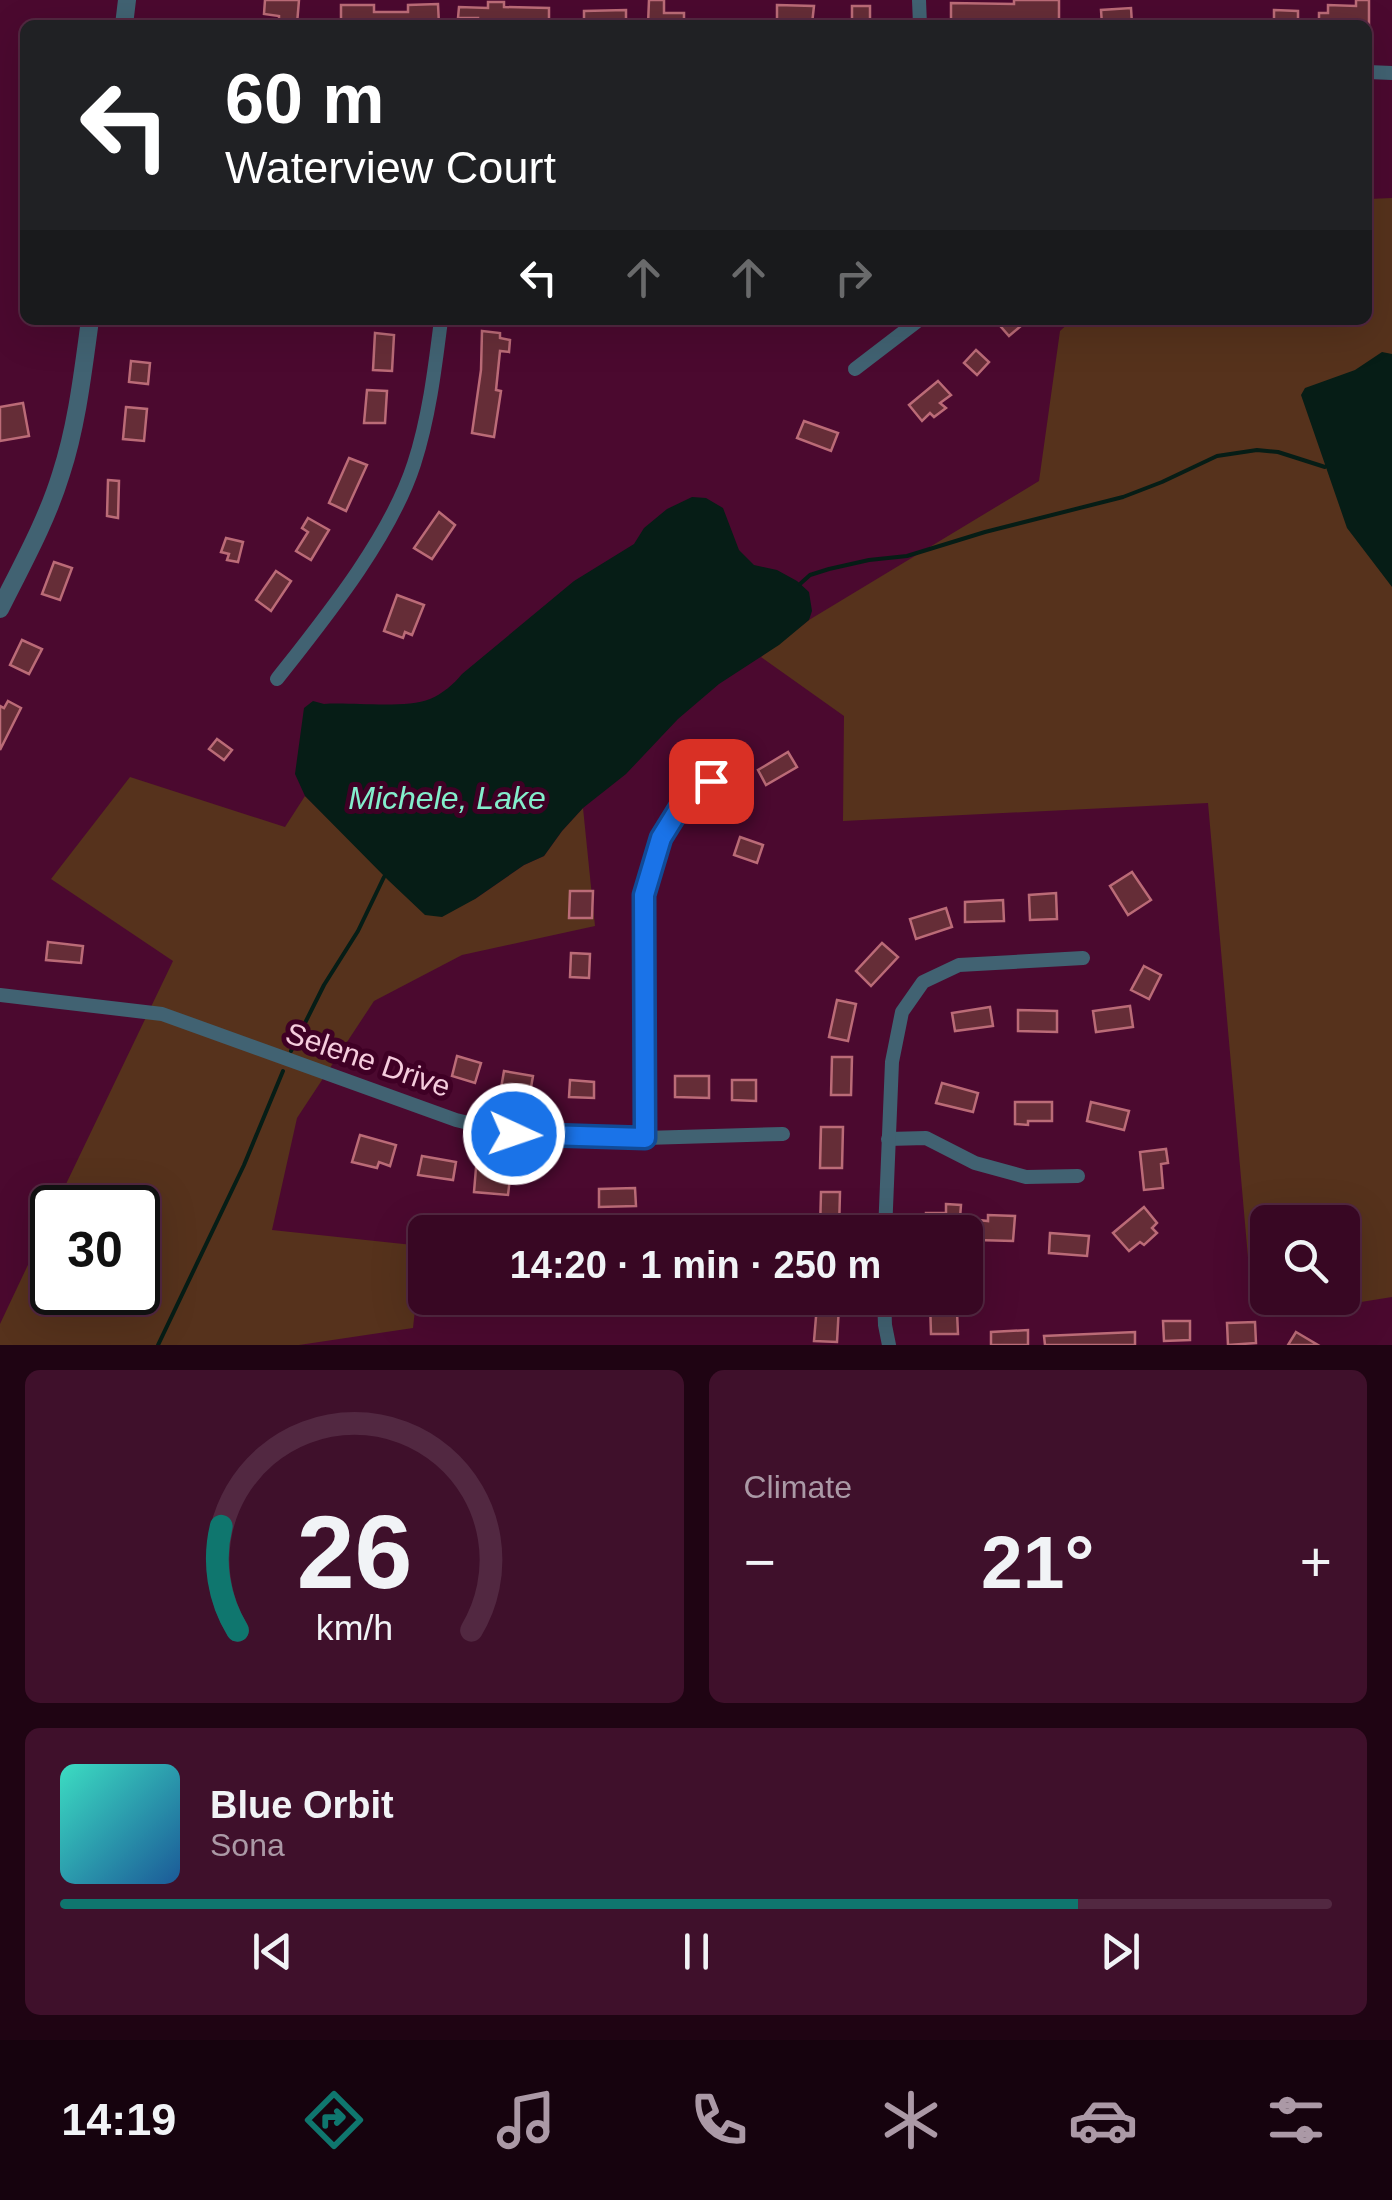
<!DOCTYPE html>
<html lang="en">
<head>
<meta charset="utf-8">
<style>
	body { margin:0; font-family:Arial,sans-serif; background:#3f102b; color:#f1f3f6; height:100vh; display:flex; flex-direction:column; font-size:38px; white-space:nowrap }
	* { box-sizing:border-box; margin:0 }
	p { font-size:32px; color:#ab99a6 }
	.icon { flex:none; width:55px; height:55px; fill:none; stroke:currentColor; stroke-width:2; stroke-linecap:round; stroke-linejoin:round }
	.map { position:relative; height:1345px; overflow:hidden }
	.drawer { display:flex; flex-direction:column; gap:25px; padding:25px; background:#1f0413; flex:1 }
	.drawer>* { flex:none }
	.top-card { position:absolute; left:20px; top:20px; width:1352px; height:305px; border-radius:15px; box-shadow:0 10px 40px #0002,0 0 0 2px #522841; background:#202124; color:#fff; overflow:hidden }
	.tools { position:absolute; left:1250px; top:1205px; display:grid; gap:20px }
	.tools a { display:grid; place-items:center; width:110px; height:110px; border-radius:15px; background:#380723; box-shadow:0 10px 40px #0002,0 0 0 2px #522841; font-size:50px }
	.speed { position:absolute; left:30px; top:1185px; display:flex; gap:20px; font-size:50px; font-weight:700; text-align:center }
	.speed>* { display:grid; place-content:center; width:130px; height:130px; border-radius:50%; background:#380723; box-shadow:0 10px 40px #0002,0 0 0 2px #522841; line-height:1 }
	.speed .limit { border:5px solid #111; border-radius:15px; background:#fff; color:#111 }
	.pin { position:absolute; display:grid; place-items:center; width:85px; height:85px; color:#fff; margin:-42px; border-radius:20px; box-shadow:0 5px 15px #0006 }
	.me { position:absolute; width:110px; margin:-55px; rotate:93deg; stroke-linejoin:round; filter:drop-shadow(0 0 8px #0008) }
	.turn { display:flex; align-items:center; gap:35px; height:210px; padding:0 40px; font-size:45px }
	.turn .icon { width:130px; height:130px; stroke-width:2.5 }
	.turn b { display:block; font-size:70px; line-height:85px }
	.lanes { display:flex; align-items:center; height:95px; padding:0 40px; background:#0003; justify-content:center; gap:50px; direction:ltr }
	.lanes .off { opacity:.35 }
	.big { font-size:75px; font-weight:800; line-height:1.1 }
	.drawer .widget { flex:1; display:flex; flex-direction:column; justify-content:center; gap:15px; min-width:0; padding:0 35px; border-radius:15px; background:#3f102b }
	.drawer .dial { align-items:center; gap:0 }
	.dial svg { height:260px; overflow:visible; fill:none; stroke:#522841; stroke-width:7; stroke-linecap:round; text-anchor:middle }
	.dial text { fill:#f1f3f6; stroke:none }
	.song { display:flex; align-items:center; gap:30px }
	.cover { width:120px; height:120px; border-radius:15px; background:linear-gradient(135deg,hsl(170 70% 55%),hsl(210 70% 35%)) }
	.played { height:10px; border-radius:5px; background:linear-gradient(90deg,#0f766e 80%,#522841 80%) }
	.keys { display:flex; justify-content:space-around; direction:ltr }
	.heat { display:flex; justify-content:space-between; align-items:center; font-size:55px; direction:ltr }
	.drawer .tiles { flex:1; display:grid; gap:25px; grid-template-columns:1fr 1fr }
	.widget:last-child { grid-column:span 2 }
	.trip { position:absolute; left:408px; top:1215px; width:575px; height:100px; border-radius:15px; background:#380723; box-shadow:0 10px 40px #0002,0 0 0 2px #522841; font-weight:800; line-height:100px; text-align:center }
	.tab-bar { display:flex; height:160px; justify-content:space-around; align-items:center; background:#16030e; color:#ab99a6 }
	.tab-bar .icon { width:70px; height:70px }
	.tab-bar .current { color:#0f766e }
	.tab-bar b { font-size:45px; color:#f1f3f6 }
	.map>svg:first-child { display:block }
	.green { fill:#56321c }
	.water { fill:#061d16 }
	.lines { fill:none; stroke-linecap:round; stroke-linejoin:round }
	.stream { stroke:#061d16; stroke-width:4 }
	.building { fill:#652d37; stroke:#bb6b77; stroke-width:2.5 }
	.minor { stroke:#416272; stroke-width:14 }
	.tertiary { stroke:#416272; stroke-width:18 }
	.route-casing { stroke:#114b97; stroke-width:25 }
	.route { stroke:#1a73e8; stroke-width:18 }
	.labels { text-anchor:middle; stroke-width:10; stroke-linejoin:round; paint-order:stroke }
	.street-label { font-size:30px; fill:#f5ccdd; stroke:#3f0025 }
	.water-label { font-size:32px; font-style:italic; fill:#83eecc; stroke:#3f0025 }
</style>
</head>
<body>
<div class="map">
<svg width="1392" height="1345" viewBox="0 0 1392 1345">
	<rect width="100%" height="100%" fill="#4b092f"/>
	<g class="green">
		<path d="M1392,198V1297L1330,1307L1303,1298H1342V1222H1268L1267,1286L1250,1280L1208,803L843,821L844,716L761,657L809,620L1039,481L1060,331L1072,320H1368V199Z"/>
		<path d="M130,777L285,827L305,796L425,914L475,899L524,865L544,856L562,831L583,808L595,926L462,955L374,1001L297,1118L272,1230L422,1246L413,1328L299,1345H0V1324L52,1214V1292H138V1208L55,1207L173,961L51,879Z"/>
	</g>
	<g class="water">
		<path d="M1382,352L1392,354V587L1347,528L1301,395L1305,388L1355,370Z"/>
		<path d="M692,497L706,498L723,508L739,550L754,565L777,570L797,581L809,592L812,611L809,620L779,645L719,684L678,719L626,774L583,808L562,831L544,856L524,865L475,899L442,917L425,915L388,880L305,796L295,774L304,708L313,701L324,704C352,702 406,709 430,699C442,694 454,684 462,674L574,581L634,544L644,528L667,509Z"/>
	</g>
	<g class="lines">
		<g class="stream">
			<path d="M800,584L810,575L829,569L869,560L907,556L985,532L1123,497L1162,482L1217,456L1257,450L1278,452L1325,467"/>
			<path d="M291,1051L324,985L358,931L384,877"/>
			<path d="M158,1345L244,1165L283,1071"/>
		</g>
	</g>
	<g class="building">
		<path d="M265,0H299L297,24L279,23V16L264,14Z"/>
		<path d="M649,0H664V13H684V25H648Z"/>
		<path d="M1014,0H1059V21L951,25V3L1014,4Z"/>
		<path d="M1356,0H1369V25H1319V13H1328V5L1356,6Z"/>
		<path d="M488,2H504V7L549,8V25H478V18H458L459,7L488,8Z"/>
		<path d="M438,4L439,25H341V5H374V12H408V5Z"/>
		<path d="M777,5L814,6L812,24L777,23Z"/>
		<rect x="852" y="6" width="18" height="19"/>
		<path d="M1131,8L1132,24L1102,25L1101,10Z"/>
		<path d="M626,10V25H584V11Z"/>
		<path d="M1274,10L1298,11V25H1274Z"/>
		<path d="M995,320H1028L1009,336Z"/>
		<path d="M482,331L500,333V338L510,340L509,352L500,351L496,390L501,391L494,437L472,433L481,370Z"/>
		<path d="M375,333L394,335L392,371L373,370Z"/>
		<path d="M976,350L989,362L977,375L964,363Z"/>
		<path d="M131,361L150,363L148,384L129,382Z"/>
		<path d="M938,381L951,395L940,403L946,408L934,417L930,413L922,421L909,405Z"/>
		<path d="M367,390L387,391L385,423H364Z"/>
		<path d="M23,403L29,436L0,441V407Z"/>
		<path d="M126,407L147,409L144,441L123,439Z"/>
		<path d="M804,421L838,433L831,451L797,438Z"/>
		<path d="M349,458L367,465L346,511L329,503Z"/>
		<path d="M108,480L119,481L118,518L107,516Z"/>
		<path d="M439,512L455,525L432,559L414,548Z"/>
		<path d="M308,518L329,530L311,560L296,551L308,532L302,528Z"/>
		<path d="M226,538L243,542L238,562L227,560L229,554L221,552Z"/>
		<path d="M54,562L72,568L60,600L42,594Z"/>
		<path d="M276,571L291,581L271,611L256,600Z"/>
		<path d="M397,595L424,605L412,635L405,632L403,638L384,631Z"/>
		<path d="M22,640L42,649L29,674L10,665Z"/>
		<path d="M8,701L21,708L0,750V706L4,708Z"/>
		<path d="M217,739L232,750L224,760L209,749Z"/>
		<path d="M788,752L797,767L766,785L758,770Z"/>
		<path d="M740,837L763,845L757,863L734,855Z"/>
		<path d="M1132,872L1151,900L1128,915L1110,886Z"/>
		<path d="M570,891H593L592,918H569Z"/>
		<path d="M1056,893L1057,919L1030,920L1029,895Z"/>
		<path d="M1003,900L1004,921L965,922V902Z"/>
		<path d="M946,908L952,927L916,939L910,919Z"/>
		<path d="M48,942L83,946L81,963L46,960Z"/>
		<path d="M882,943L898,957L871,986L856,971Z"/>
		<path d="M571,953L590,954L589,978L570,977Z"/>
		<path d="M1144,966L1161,975L1149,999L1131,990Z"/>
		<path d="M837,1000L856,1004L848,1041L829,1037Z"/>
		<path d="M1130,1006L1133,1027L1096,1032L1093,1011Z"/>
		<path d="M990,1007L993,1026L955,1031L952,1013Z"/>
		<path d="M1018,1010L1057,1011V1032L1018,1031Z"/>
		<path d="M457,1056L481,1063L475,1083L452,1076Z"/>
		<path d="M832,1057H852L851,1095H831Z"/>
		<path d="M504,1071L533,1076L530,1093L518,1091L517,1097L500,1094Z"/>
		<path d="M675,1076H709V1098L675,1097Z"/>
		<path d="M570,1080L594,1082V1098L569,1097Z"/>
		<path d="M732,1080H756V1101L732,1100Z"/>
		<path d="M942,1083L978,1093L973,1112L936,1103Z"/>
		<path d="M1015,1102H1052V1121H1028V1125L1015,1124Z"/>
		<path d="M1091,1102L1129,1111L1124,1130L1087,1121Z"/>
		<path d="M821,1127H843L842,1168H820Z"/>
		<path d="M360,1135L396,1145L390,1166L379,1162L377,1168L352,1162Z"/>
		<path d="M1166,1149L1168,1163L1161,1164L1163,1188L1144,1190L1140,1152Z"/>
		<path d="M422,1156L456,1162L453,1180L418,1175Z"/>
		<path d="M476,1168L497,1170L496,1175L510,1178L508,1195L474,1192Z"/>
		<path d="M635,1188L636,1206L599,1207V1189Z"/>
		<path d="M821,1192H840L839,1230H820Z"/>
		<path d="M946,1204L961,1205L960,1218L988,1221V1215L1015,1216L1013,1241L977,1240V1232H926V1213H946Z"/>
		<path d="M1144,1207L1157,1223L1152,1228L1157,1233L1144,1245L1140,1242L1129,1251L1113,1233Z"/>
		<path d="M1050,1233L1089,1236L1087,1256L1049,1253Z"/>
		<path d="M930,1301H942V1313L957,1312L958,1334H931Z"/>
		<path d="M817,1305L839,1306L837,1342L814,1341Z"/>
		<path d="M1163,1321H1190V1340L1164,1341Z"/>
		<path d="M1255,1322L1256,1343L1228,1345L1227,1323Z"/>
		<path d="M1028,1330V1345H991V1332Z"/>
		<path d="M1135,1332V1345H1045L1044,1336Z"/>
		<path d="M1296,1332L1318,1345H1288Z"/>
	</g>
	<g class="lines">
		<g class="minor">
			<path d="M919,0L920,25"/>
			<path d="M1368,72L1392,73"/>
			<path d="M855,369L919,320"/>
			<path d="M277,679C325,618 390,538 414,464C429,418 435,368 441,320"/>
			<path d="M0,995L162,1014L456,1120L514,1134L645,1138L783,1134"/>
			<path d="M645,1138L644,895L661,838L687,796L711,781"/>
			<path d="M888,1139L926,1138L975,1163L1026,1177L1078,1176"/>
			<path d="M885,1232L892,1062L902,1012L923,982L959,965L1083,958"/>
			<path d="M884,1298L885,1325L889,1345"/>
		</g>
		<g class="tertiary">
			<path d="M124,25L127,0"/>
			<path d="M0,609C22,565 47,520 61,474C77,425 83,371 90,320"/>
		</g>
	</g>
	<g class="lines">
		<defs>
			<path id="route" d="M514,1134L645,1138L644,895L661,838L687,796L711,781"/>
		</defs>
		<use href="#route" class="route-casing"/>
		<use href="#route" class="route"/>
	</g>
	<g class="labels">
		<g class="street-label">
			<text transform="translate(368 1060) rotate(19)" y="10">Selene Drive</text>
		</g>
		<g class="water-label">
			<text x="447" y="809">Michele, Lake</text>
		</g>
	</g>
</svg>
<div class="tools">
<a><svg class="icon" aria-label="search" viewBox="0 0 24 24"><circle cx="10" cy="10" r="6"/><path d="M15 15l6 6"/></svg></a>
</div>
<div class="speed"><div class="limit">30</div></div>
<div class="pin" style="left:711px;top:781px;background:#d93025"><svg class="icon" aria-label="arrive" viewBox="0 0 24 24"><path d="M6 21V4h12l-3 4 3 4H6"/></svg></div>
<svg class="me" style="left:514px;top:1134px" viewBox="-20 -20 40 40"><circle r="17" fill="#1a73e8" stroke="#fff" stroke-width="3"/><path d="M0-11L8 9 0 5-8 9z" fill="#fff"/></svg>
<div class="trip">14:20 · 1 min · 250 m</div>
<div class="top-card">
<div class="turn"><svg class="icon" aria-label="left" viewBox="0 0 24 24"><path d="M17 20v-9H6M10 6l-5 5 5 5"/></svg><div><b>60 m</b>Waterview Court</div></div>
<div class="lanes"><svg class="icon" aria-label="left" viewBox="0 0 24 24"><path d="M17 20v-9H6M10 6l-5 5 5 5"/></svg><svg class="icon off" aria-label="ahead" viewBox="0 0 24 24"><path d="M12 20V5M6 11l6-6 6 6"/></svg><svg class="icon off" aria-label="ahead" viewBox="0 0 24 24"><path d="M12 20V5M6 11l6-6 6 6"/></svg><svg class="icon off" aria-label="right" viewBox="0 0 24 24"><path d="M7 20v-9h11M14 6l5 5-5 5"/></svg></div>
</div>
</div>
<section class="drawer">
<div class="tiles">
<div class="widget dial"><svg viewBox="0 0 100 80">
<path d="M14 69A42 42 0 1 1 86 69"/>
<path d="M14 69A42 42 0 0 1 9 37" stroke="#0f766e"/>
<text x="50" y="56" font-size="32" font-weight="700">26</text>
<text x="50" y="72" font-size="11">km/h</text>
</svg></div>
<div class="widget"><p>Climate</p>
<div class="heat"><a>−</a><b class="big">21°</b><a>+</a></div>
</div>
<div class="widget">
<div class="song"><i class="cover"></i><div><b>Blue Orbit</b><p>Sona</p></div></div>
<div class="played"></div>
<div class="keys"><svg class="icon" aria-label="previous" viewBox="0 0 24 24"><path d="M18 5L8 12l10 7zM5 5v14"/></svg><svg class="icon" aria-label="pause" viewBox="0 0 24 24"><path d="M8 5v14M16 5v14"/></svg><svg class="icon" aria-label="next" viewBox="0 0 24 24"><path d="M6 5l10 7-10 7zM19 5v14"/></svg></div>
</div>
</div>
</section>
<nav class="tab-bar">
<b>14:19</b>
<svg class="icon current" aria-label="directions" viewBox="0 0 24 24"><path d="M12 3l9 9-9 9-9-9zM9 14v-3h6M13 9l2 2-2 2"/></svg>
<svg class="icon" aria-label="music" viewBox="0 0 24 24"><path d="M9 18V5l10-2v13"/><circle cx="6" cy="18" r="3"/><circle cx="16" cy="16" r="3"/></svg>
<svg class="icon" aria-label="phone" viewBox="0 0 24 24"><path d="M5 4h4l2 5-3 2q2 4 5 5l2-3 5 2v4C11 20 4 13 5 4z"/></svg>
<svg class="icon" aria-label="climate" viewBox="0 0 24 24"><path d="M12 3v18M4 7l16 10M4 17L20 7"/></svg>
<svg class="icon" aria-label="car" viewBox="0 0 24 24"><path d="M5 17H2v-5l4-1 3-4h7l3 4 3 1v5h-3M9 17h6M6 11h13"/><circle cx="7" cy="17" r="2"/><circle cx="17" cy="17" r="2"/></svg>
<svg class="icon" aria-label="filters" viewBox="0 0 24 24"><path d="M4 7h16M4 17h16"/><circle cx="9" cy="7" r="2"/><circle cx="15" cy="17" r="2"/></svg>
</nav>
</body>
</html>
